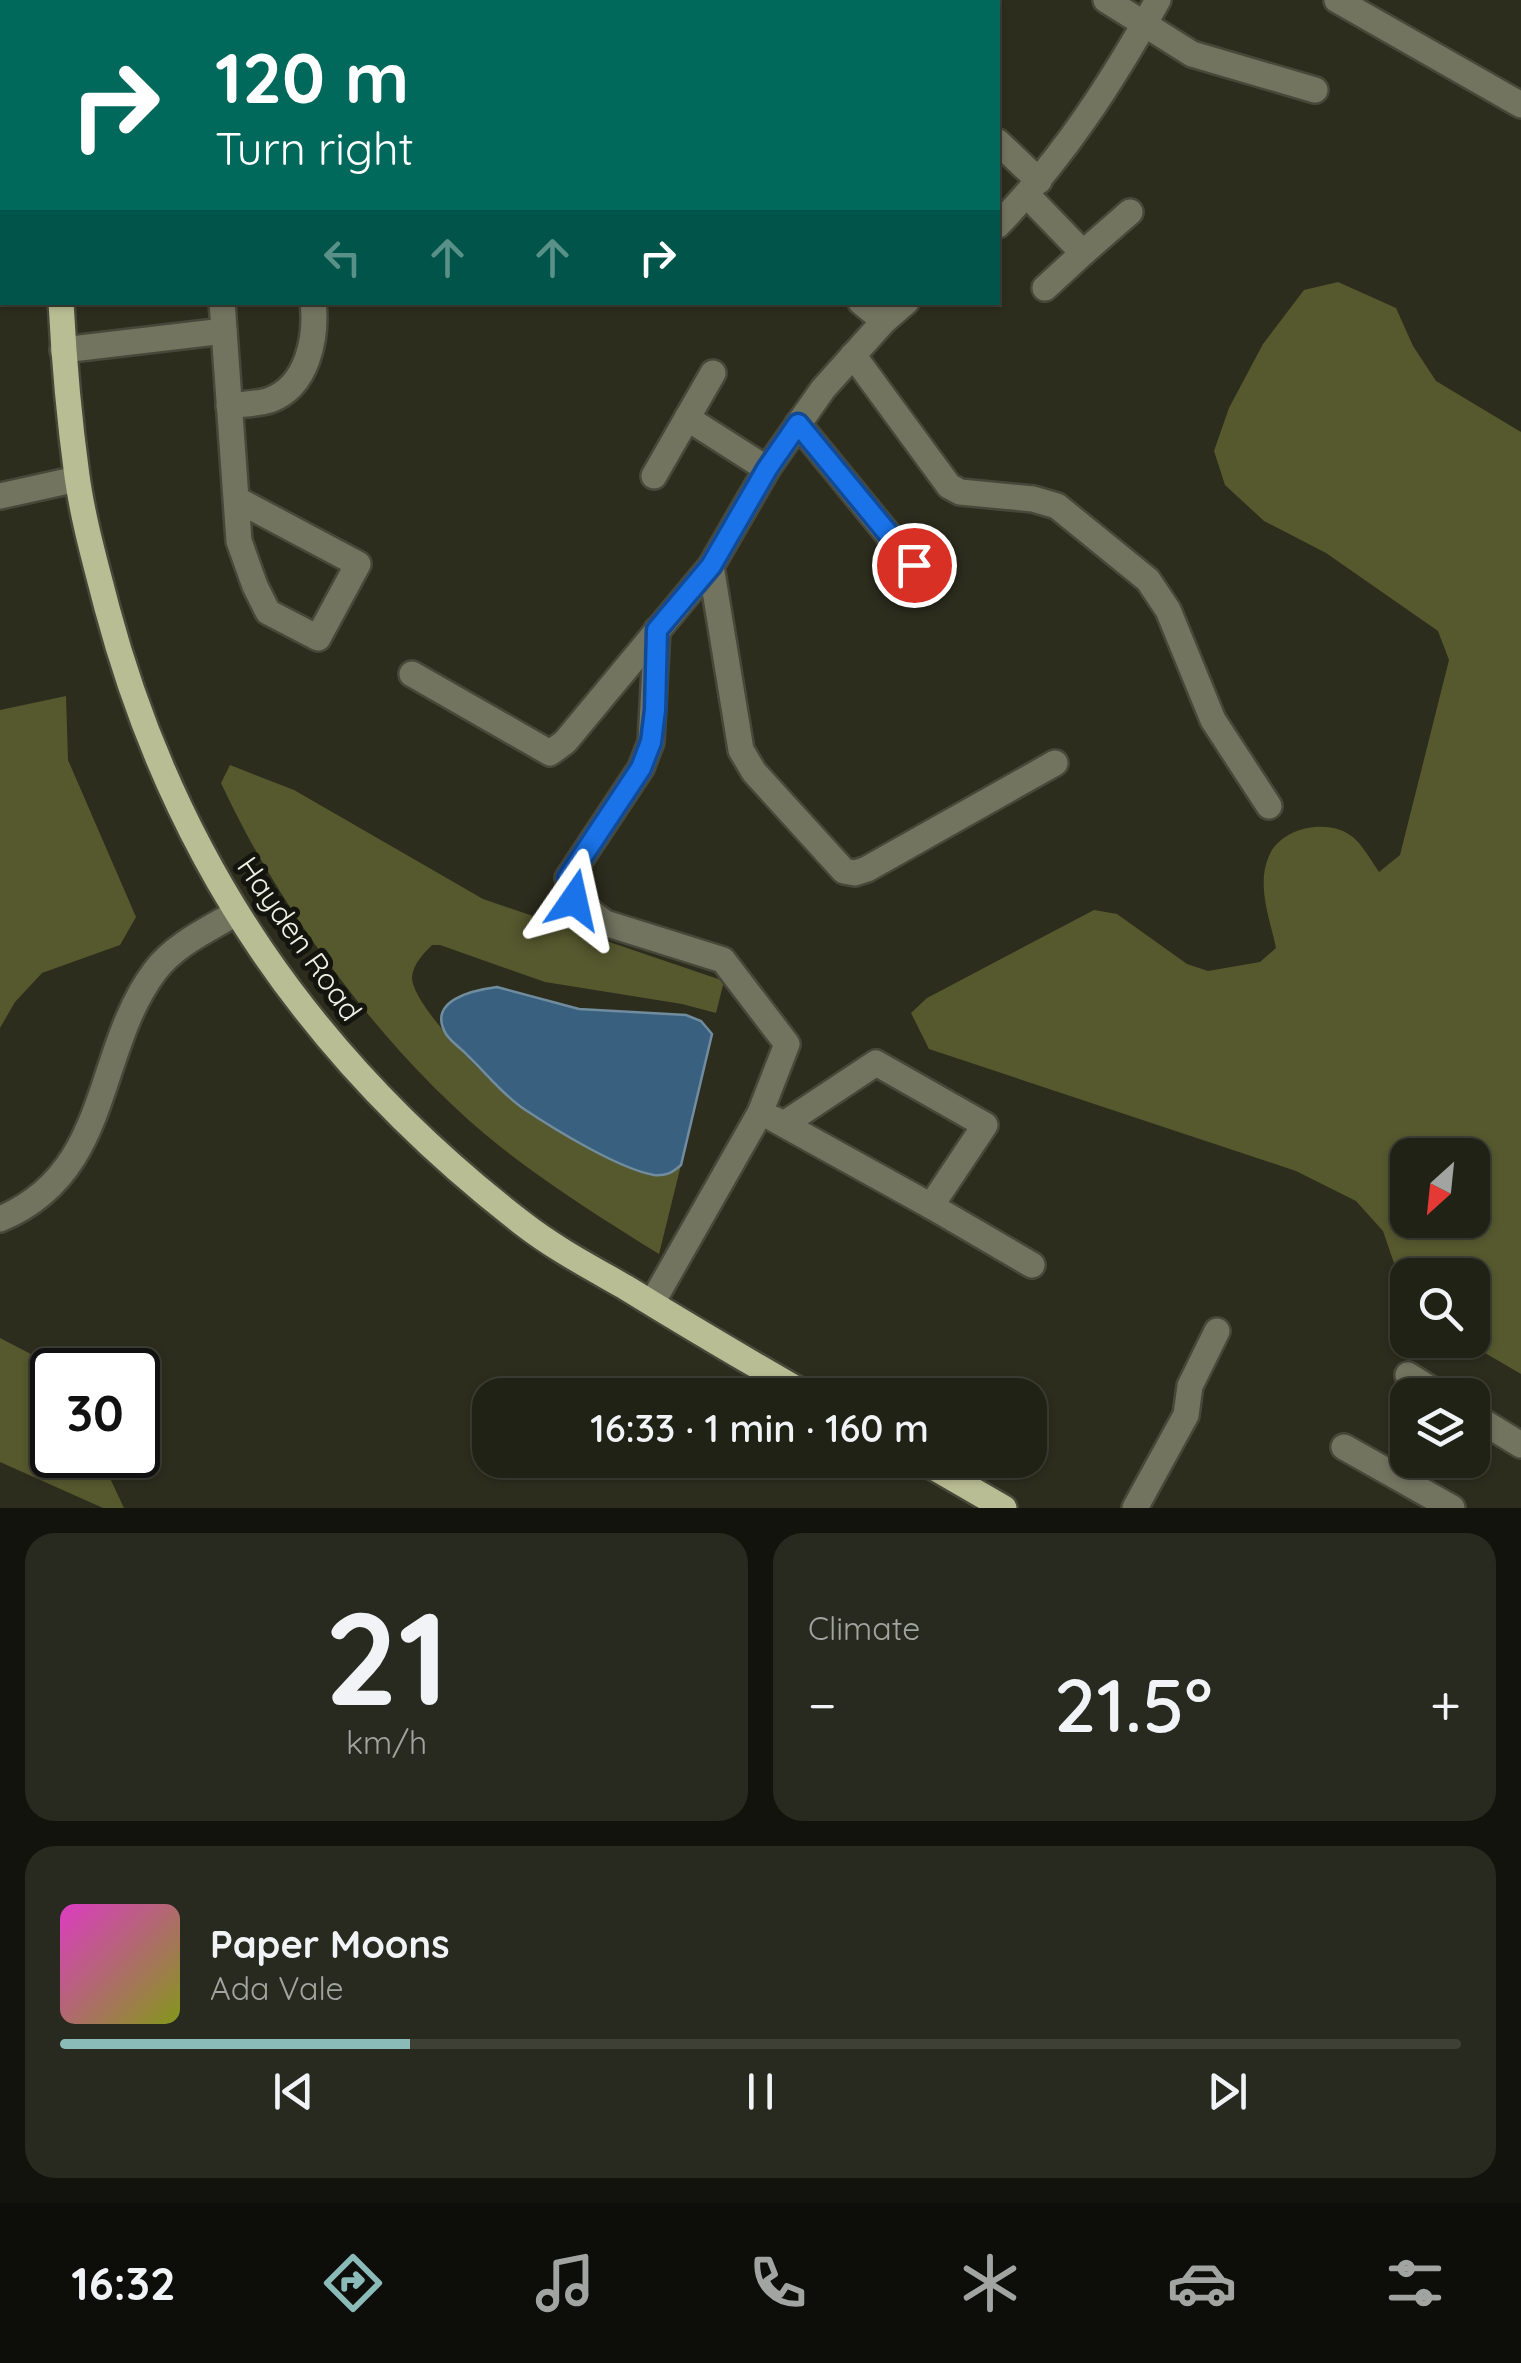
<!DOCTYPE html>
<html lang="en">
<head>
<meta charset="utf-8">
<style>
	body { margin:0; font-family:Quicksand,sans-serif; background:#292a1f; color:#f1f3f6; height:100vh; display:flex; flex-direction:column; font-size:38px; white-space:nowrap }
	* { box-sizing:border-box; margin:0 }
	p { font-size:32px; color:#a2a4a1 }
	.icon { flex:none; width:55px; height:55px; fill:none; stroke:currentColor; stroke-width:2; stroke-linecap:round; stroke-linejoin:round }
	.map { position:relative; height:1508px; overflow:hidden }
	.drawer { display:flex; flex-direction:column; gap:25px; padding:25px; background:#12130c; flex:1 }
	.drawer>* { flex:none }
	.hud { position:absolute; left:0px; top:0px; width:1000px; height:305px; box-shadow:0 2px 8px #0004,0 0 0 2px #3e3f35; background:#00695c; color:#fff; overflow:hidden }
	.needle { width:65px; rotate:207deg }
	.controls { position:absolute; left:1390px; top:1138px; display:grid; gap:20px }
	.controls a { display:grid; place-items:center; width:100px; height:100px; border-radius:20px; background:#212216; box-shadow:0 2px 8px #0004,0 0 0 2px #3e3f35; font-size:50px }
	.speed { position:absolute; left:30px; top:1348px; display:flex; gap:20px; font-size:50px; font-weight:700; text-align:center }
	.speed>* { display:grid; place-content:center; width:130px; height:130px; border-radius:50%; background:#212216; box-shadow:0 2px 8px #0004,0 0 0 2px #3e3f35; line-height:1 }
	.speed .limit { border:5px solid #111; border-radius:15px; background:#fff; color:#111 }
	.pin { position:absolute; display:grid; place-items:center; width:85px; height:85px; color:#fff; margin:-42px; border:5px solid #fff; border-radius:50%; box-shadow:0 2px 10px #0007 }
	.me { position:absolute; width:110px; margin:-55px; rotate:11deg; stroke-linejoin:round; filter:drop-shadow(0 0 8px #0008) }
	.turn { display:flex; align-items:center; gap:35px; height:210px; padding:0 50px; font-size:45px }
	.turn .icon { width:130px; height:130px; stroke-width:2.5 }
	.turn b { display:block; font-size:70px; line-height:85px }
	.lanes { display:flex; align-items:center; height:95px; padding:0 50px; background:#0003; justify-content:center; gap:50px; direction:ltr }
	.lanes .off { opacity:.35 }
	.big { font-size:75px; font-weight:600; line-height:1.1 }
	.drawer .card { flex:1; display:flex; flex-direction:column; justify-content:center; gap:15px; min-width:0; padding:0 35px; border-radius:30px; background:#292a1f }
	.drawer .dial { align-items:center; gap:0 }
	.dial b { font-size:130px; line-height:1 }
	.song { display:flex; align-items:center; gap:30px }
	.cover { width:120px; height:120px; border-radius:15px; background:linear-gradient(135deg,hsl(310 70% 55%),hsl(70 70% 35%)) }
	.played { height:10px; border-radius:5px; background:linear-gradient(90deg,#8bbbb9 25%,#3e3f35 25%) }
	.keys { display:flex; justify-content:space-around; direction:ltr }
	.heat { display:flex; justify-content:space-between; align-items:center; font-size:55px; direction:ltr }
	.drawer .tiles { flex:1; display:grid; gap:25px; grid-template-columns:1fr 1fr }
	.card:last-child { grid-column:span 2 }
	.trip { position:absolute; left:472px; top:1378px; width:575px; height:100px; border-radius:30px; background:#212216; box-shadow:0 2px 8px #0004,0 0 0 2px #3e3f35; font-weight:600; line-height:100px; text-align:center }
	.tabs { display:flex; height:160px; justify-content:space-around; align-items:center; background:#0d0e09; color:#a2a4a1 }
	.tabs .icon { width:70px; height:70px }
	.tabs .active { color:#8bbbb9 }
	.tabs b { font-size:45px; color:#f1f3f6 }
	.map>svg:first-child { display:block }
	.green { fill:#56592e; fill-rule:evenodd }
	.water { fill:#39617f; stroke:#708c9e; stroke-width:2.5 }
	.lines { fill:none; stroke-linecap:round; stroke-linejoin:round }
	.minor-casing { stroke:#474839; stroke-width:30 }
	.major-casing { stroke:#474839; stroke-width:30 }
	.minor { stroke:#727460; stroke-width:25 }
	.major { stroke:#b9bd93; stroke-width:25 }
	.route-casing { stroke:#114b97; stroke-width:25 }
	.route { stroke:#1a73e8; stroke-width:18 }
	.labels { text-anchor:middle; stroke-width:10; stroke-linejoin:round; paint-order:stroke }
	.street-label { font-size:30px; fill:#eff0e6; stroke:#14150e }
</style>
</head>
<body>
<div class="map">
<svg width="1521" height="1508" viewBox="0 0 1521 1508">
	<rect width="100%" height="100%" fill="#2c2d1d"/>
	<g class="green">
		<path d="M1338,282L1396,308L1413,346L1436,381L1521,432V1374L1463,1340H1472V1275H1408L1407,1301L1383,1231L1356,1201L1296,1171L929,1049L911,1013L927,998L1094,910L1117,914L1187,964L1208,971L1260,962L1276,948C1270,919 1256,885 1269,856C1282,825 1334,817 1356,840C1365,849 1372,862 1379,872L1400,855L1449,660L1438,631L1326,553L1264,521L1225,485L1214,451L1229,408L1263,344L1304,290ZM1408,1155H1472V1220H1408Z"/>
		<path d="M66,696L68,760L136,917L120,945L42,973L15,1002L0,1028V710Z"/>
		<path d="M230,765L294,790L483,899L724,981L716,1013L682,1004L545,982L440,945H432C424,953 413,964 412,977C411,1006 499,1092 524,1109C549,1126 642,1183 669,1174C673,1173 678,1168 681,1165L659,1254C606,1221 552,1187 502,1148C389,1059 281,913 221,783Z"/>
		<path d="M0,1338L50,1364L53,1370L52,1455H99L124,1508H103L0,1462Z"/>
	</g>
	<path class="water" d="M497,987L579,1009L686,1015L701,1021L712,1034L681,1165C672,1173 666,1176 654,1175C619,1169 554,1129 524,1109C503,1095 486,1073 468,1056C462,1049 451,1042 446,1034C426,1000 474,990 497,987Z"/>
	<g class="lines">
		<defs>
			<g id="minor">
				<path d="M1106,0L1192,54L1315,90"/>
				<path d="M1337,0L1521,105"/>
				<path d="M712,2L713,0"/>
				<path d="M998,142L1039,181"/>
				<path d="M1027,195L1083,253L1045,288"/>
				<path d="M998,225C1064,157 1112,82 1158,0"/>
				<path d="M1083,253L1130,212"/>
				<path d="M222,302L239,541L255,586L268,612L318,638L358,564L236,499"/>
				<path d="M861,302L884,321"/>
				<path d="M63,350L224,331"/>
				<path d="M853,355L949,486L960,492L1033,499L1057,506L1148,580L1168,610L1213,720L1269,806"/>
				<path d="M229,406C242,404 258,404 270,400C308,386 317,337 313,302"/>
				<path d="M687,418L767,469"/>
				<path d="M798,424L913,565"/>
				<path d="M654,476L713,373"/>
				<path d="M0,496L77,479"/>
				<path d="M711,566L741,750L754,772L844,871L855,873L867,869L1055,763"/>
				<path d="M412,674L550,753L565,742L711,566L767,469L823,389L884,321L906,302"/>
				<path d="M774,1119L931,1206"/>
				<path d="M784,1124L876,1063L985,1125L931,1206L1032,1265"/>
				<path d="M0,1219C112,1173 94,1052 155,971C174,945 209,929 236,913"/>
				<path d="M652,1303L760,1113L787,1044L723,960L605,923L575,900L568,878L641,768L651,742L657,630"/>
				<path d="M1408,1375L1440,1395"/>
				<path d="M1472,1415L1521,1445"/>
				<path d="M1344,1447L1452,1508"/>
				<path d="M1135,1508L1186,1415L1190,1386L1217,1331"/>
			</g>
			<g id="major">
				<path d="M41,0L42,2"/>
				<path d="M61,302C64,360 69,418 77,476C83,520 96,565 107,608C175,863 314,1062 522,1223C554,1248 590,1267 625,1287C685,1324 746,1360 807,1395"/>
				<path d="M921,1460L1004,1508"/>
			</g>
		</defs>
		<use href="#minor" class="minor-casing"/>
		<use href="#major" class="major-casing"/>
		<use href="#minor" class="minor"/>
		<use href="#major" class="major"/>
	</g>
	<g class="lines">
		<defs>
			<path id="route" d="M574,900L568,878L641,768L651,742L655,710L657,630L711,566L767,469L798,424L914,565"/>
		</defs>
		<use href="#route" class="route-casing"/>
		<use href="#route" class="route"/>
	</g>
	<g class="labels">
		<g class="street-label">
			<text transform="translate(299 939) rotate(55)" y="10">Hayden Road</text>
		</g>
	</g>
</svg>
<div class="controls">
<a><svg class="needle" viewBox="-14 -14 28 28"><path d="M0-13l5 13h-10z" fill="#e53935"/><path d="M0 13l5-13h-10z" fill="#a2a4a1"/></svg></a>
<a><svg class="icon" aria-label="search" viewBox="0 0 24 24"><circle cx="10" cy="10" r="6"/><path d="M15 15l6 6"/></svg></a>
<a><svg class="icon" aria-label="layers" viewBox="0 0 24 24"><path d="M12 4l9 5-9 5-9-5zM3 14l9 5 9-5"/></svg></a>
</div>
<div class="speed"><div class="limit">30</div></div>
<div class="pin" style="left:914px;top:565px;background:#d93025"><svg class="icon" aria-label="arrive" viewBox="0 0 24 24"><path d="M6 21V4h12l-3 4 3 4H6"/></svg></div>
<svg class="me" style="left:574px;top:900px" viewBox="-20 -20 40 40"><path d="M0-17L14 15 0 8-14 15z" fill="#1a73e8" stroke="#fff" stroke-width="4"/></svg>
<div class="trip">16:33 · 1 min · 160 m</div>
<div class="hud">
<div class="turn"><svg class="icon" aria-label="right" viewBox="0 0 24 24"><path d="M7 20v-9h11M14 6l5 5-5 5"/></svg><div><b>120 m</b>Turn right</div></div>
<div class="lanes"><svg class="icon off" aria-label="left" viewBox="0 0 24 24"><path d="M17 20v-9H6M10 6l-5 5 5 5"/></svg><svg class="icon off" aria-label="ahead" viewBox="0 0 24 24"><path d="M12 20V5M6 11l6-6 6 6"/></svg><svg class="icon off" aria-label="ahead" viewBox="0 0 24 24"><path d="M12 20V5M6 11l6-6 6 6"/></svg><svg class="icon" aria-label="right" viewBox="0 0 24 24"><path d="M7 20v-9h11M14 6l5 5-5 5"/></svg></div>
</div>
</div>
<section class="drawer">
<div class="tiles">
<div class="card dial"><b>21</b><p>km/h</p></div>
<div class="card"><p>Climate</p>
<div class="heat"><a>−</a><b class="big">21.5°</b><a>+</a></div>
</div>
<div class="card">
<div class="song"><i class="cover"></i><div><b>Paper Moons</b><p>Ada Vale</p></div></div>
<div class="played"></div>
<div class="keys"><svg class="icon" aria-label="previous" viewBox="0 0 24 24"><path d="M18 5L8 12l10 7zM5 5v14"/></svg><svg class="icon" aria-label="pause" viewBox="0 0 24 24"><path d="M8 5v14M16 5v14"/></svg><svg class="icon" aria-label="next" viewBox="0 0 24 24"><path d="M6 5l10 7-10 7zM19 5v14"/></svg></div>
</div>
</div>
</section>
<nav class="tabs">
<b>16:32</b>
<svg class="icon active" aria-label="directions" viewBox="0 0 24 24"><path d="M12 3l9 9-9 9-9-9zM9 14v-3h6M13 9l2 2-2 2"/></svg>
<svg class="icon" aria-label="music" viewBox="0 0 24 24"><path d="M9 18V5l10-2v13"/><circle cx="6" cy="18" r="3"/><circle cx="16" cy="16" r="3"/></svg>
<svg class="icon" aria-label="phone" viewBox="0 0 24 24"><path d="M5 4h4l2 5-3 2q2 4 5 5l2-3 5 2v4C11 20 4 13 5 4z"/></svg>
<svg class="icon" aria-label="climate" viewBox="0 0 24 24"><path d="M12 3v18M4 7l16 10M4 17L20 7"/></svg>
<svg class="icon" aria-label="car" viewBox="0 0 24 24"><path d="M5 17H2v-5l4-1 3-4h7l3 4 3 1v5h-3M9 17h6M6 11h13"/><circle cx="7" cy="17" r="2"/><circle cx="17" cy="17" r="2"/></svg>
<svg class="icon" aria-label="filters" viewBox="0 0 24 24"><path d="M4 7h16M4 17h16"/><circle cx="9" cy="7" r="2"/><circle cx="15" cy="17" r="2"/></svg>
</nav>
</body>
</html>
